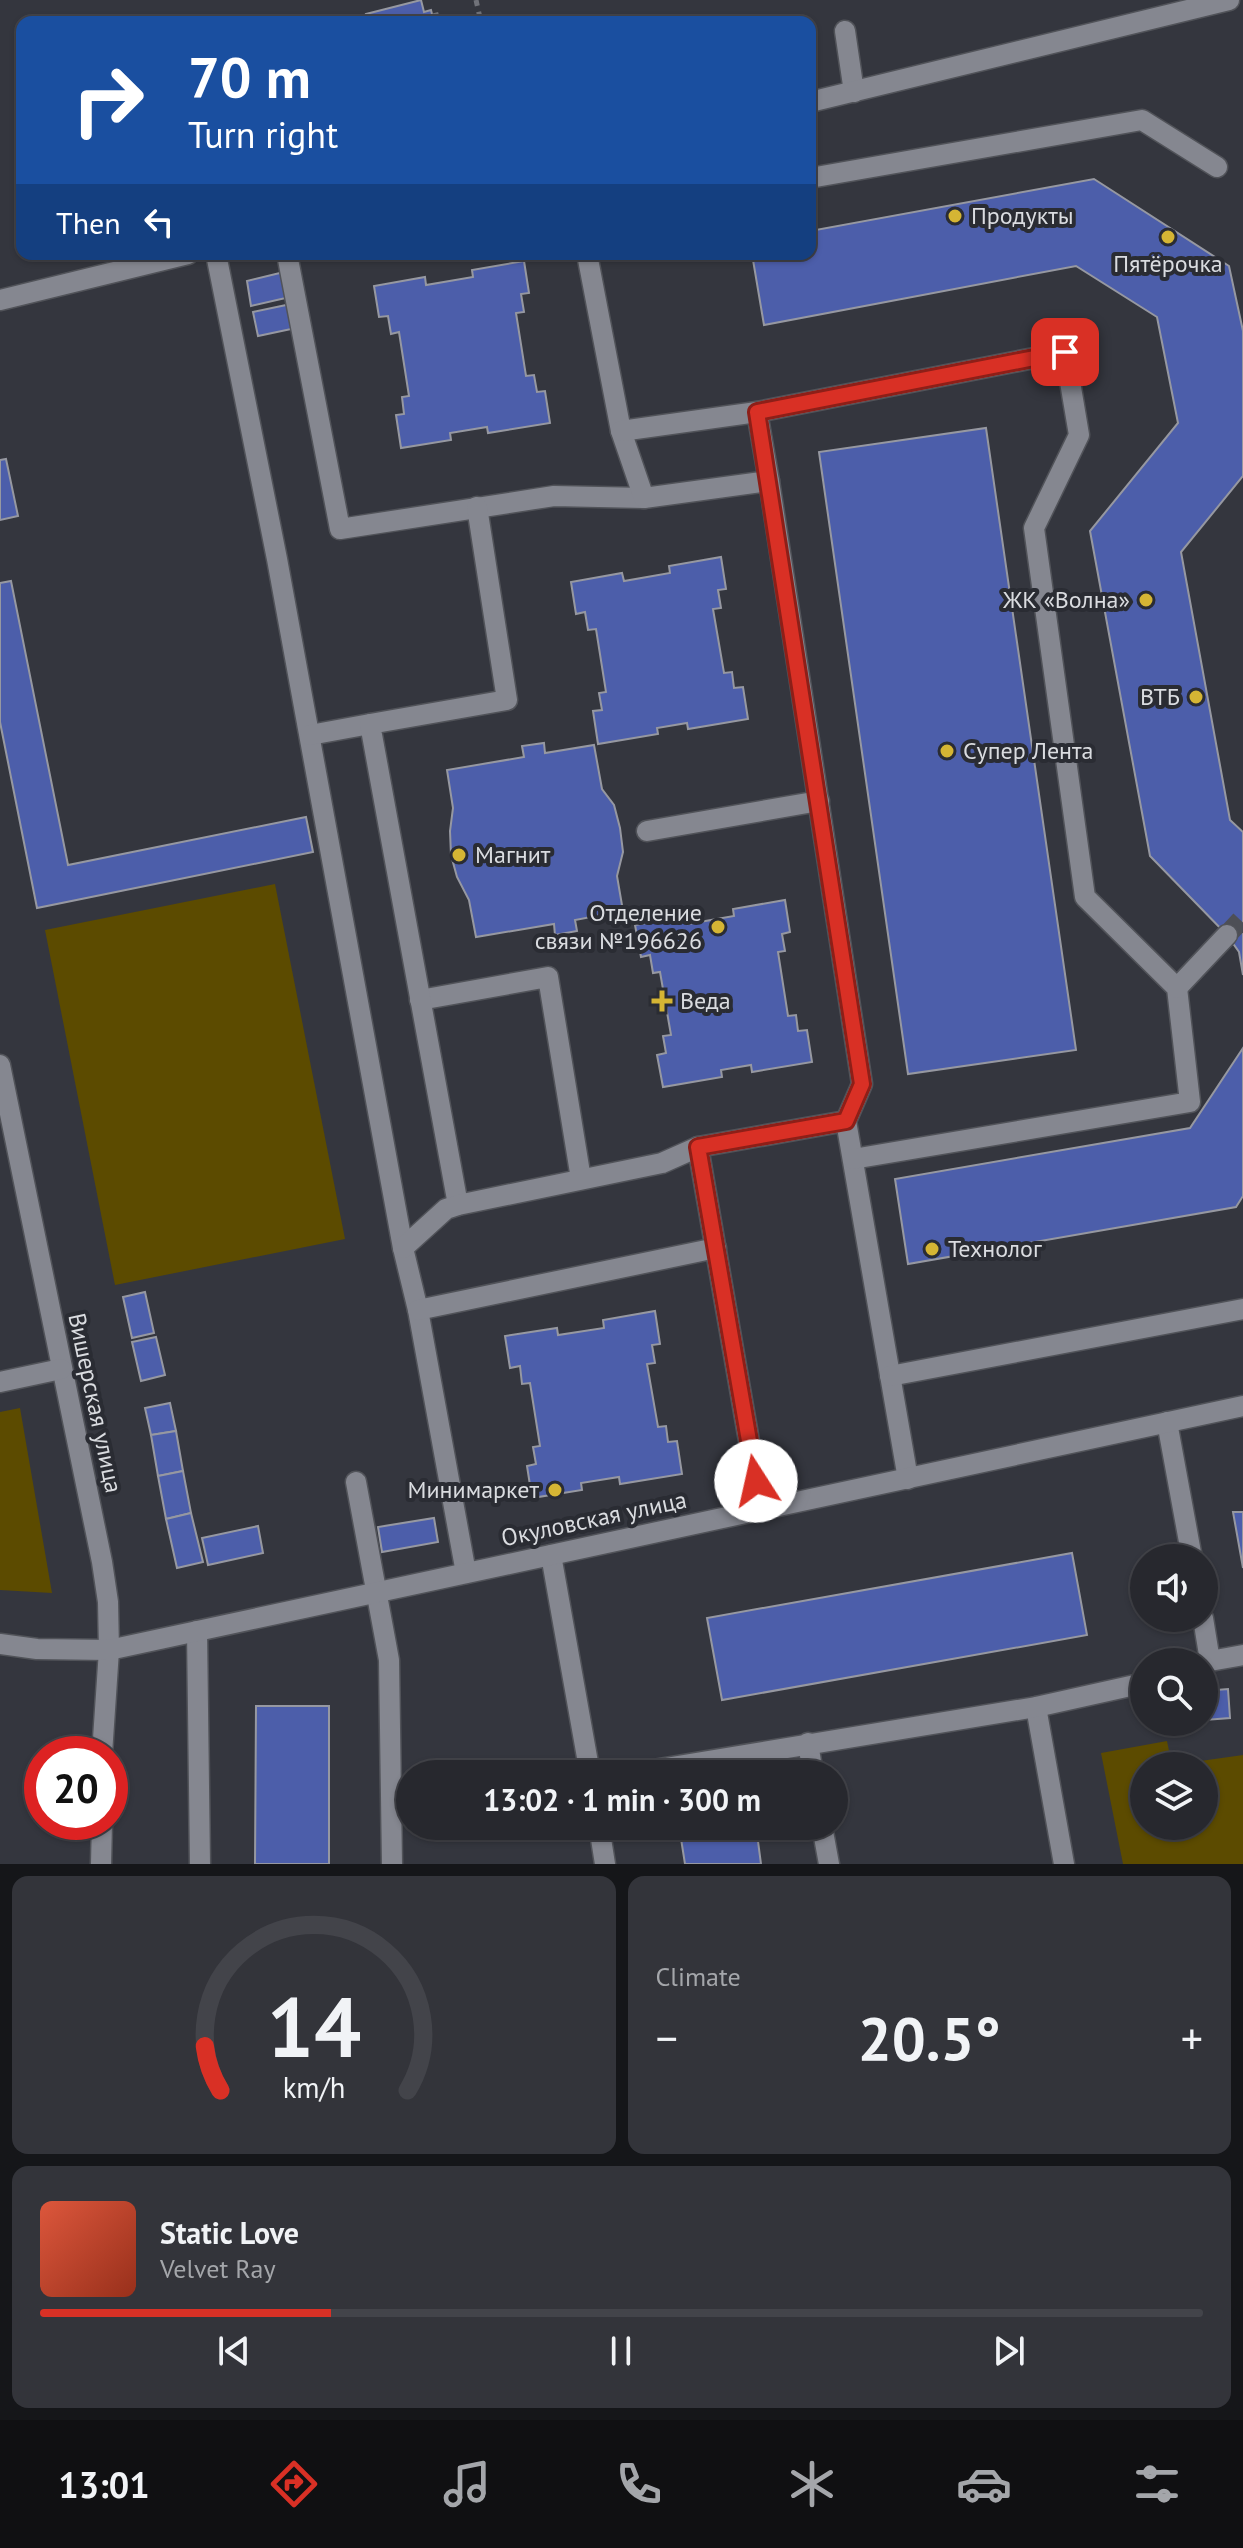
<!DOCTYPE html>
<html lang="en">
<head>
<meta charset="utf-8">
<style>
	body { margin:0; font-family:"PT Sans",sans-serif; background:#33343a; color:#f1f3f6; height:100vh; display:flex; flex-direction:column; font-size:30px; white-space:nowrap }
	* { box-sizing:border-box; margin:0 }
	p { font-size:26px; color:#a4a6aa }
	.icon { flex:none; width:44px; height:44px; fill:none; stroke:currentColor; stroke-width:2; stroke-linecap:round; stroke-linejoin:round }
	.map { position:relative; height:1864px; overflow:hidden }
	.drawer { display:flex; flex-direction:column; gap:12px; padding:12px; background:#151619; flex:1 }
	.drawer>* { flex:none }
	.hud { position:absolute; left:16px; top:16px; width:800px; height:244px; border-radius:16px; box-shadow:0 2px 6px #0004,0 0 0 2px #43444a; background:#1a4fa0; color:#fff; overflow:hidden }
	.fabs { position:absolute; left:1130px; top:1544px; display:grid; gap:16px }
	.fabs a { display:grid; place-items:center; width:88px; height:88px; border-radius:50%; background:#27282e; box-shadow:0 2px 6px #0004,0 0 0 2px #43444a; font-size:40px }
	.speed { position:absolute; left:24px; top:1736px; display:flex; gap:16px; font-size:40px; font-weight:700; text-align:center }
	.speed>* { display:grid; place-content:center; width:104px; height:104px; border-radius:50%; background:#27282e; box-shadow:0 2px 6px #0004,0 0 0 2px #43444a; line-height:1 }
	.speed .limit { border:12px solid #d22; background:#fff; color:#111 }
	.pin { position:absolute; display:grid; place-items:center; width:68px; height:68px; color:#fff; margin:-34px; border-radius:16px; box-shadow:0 4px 12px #0006 }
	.me { position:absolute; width:88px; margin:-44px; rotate:350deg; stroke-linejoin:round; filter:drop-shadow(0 0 6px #0008) }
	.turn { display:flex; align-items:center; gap:28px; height:168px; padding:0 40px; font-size:36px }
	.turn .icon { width:104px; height:104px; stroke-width:2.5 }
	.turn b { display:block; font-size:56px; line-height:68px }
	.then { display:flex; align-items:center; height:76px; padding:0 40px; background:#0003; gap:16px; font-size:30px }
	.big { font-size:60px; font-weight:700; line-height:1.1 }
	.drawer .card { flex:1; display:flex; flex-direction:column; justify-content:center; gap:12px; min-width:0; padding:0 28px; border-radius:16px; background:#33343a }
	.drawer .dial { align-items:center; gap:0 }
	.dial svg { height:208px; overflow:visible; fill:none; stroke:#43444a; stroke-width:7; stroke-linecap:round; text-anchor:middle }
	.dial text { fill:#f1f3f6; stroke:none }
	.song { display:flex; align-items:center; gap:24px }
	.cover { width:96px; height:96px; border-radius:12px; background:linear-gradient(135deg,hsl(10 70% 55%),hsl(10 70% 35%)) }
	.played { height:8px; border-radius:4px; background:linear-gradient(90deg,#d93025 25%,#43444a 25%) }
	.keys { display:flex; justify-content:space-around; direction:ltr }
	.heat { display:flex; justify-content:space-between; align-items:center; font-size:44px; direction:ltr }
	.drawer .tiles { flex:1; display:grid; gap:12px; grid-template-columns:1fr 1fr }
	.card:last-child { grid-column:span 2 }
	.trip { position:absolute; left:396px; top:1760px; width:452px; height:80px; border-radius:40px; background:#27282e; box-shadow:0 2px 6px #0004,0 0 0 2px #43444a; font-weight:700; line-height:80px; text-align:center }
	.tabs { display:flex; height:128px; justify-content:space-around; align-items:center; background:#101012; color:#a4a6aa }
	.tabs .icon { width:56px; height:56px }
	.tabs .on { color:#d93025 }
	.tabs b { font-size:36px; color:#f1f3f6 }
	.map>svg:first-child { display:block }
	.green { fill:#5c4b00; fill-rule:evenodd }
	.building { fill:#4c5eaa; stroke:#9698a1; stroke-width:2 }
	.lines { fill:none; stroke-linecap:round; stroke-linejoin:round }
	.minor-tunnel { stroke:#4d4f56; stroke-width:20; stroke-dasharray:20 10; stroke-linecap:butt }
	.minor-casing { stroke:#515359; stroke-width:23 }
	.path { stroke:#707279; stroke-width:5; stroke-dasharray:6 6; stroke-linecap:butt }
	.minor { stroke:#858790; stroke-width:20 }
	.route-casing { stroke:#8d1f18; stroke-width:20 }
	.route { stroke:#d93025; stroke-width:14 }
	.poi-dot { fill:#d5b534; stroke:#2a2c33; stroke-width:3 }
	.labels { text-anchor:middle; stroke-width:8; stroke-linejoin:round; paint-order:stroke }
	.poi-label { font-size:24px; fill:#dadce0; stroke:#2a2c33; text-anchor:start }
	.street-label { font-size:24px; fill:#dadce0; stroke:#2a2c33 }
</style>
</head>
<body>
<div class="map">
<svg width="1243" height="1864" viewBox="0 0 1243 1864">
	<rect width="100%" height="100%" fill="#34363e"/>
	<g class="green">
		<path d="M275,884L345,1239L115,1285L45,930Z"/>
		<path d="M20,1408L52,1593L0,1590V1412Z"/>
		<path d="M1167,1741L1172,1765L1243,1755V1864H1123L1101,1753ZM1144,1766H1204V1826H1144Z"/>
	</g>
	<g class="building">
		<path d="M421,0L424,12L431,10L434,22H365L368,21L366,14Z"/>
		<path d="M1094,179L1229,266L1243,331V476L1181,552L1230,820L1243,832V975L1239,952L1227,935L1150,856L1090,531L1178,423L1157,317L1076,266L764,325L752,254H810V231Z"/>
		<path d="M524,261L529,293L521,294L524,312L516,313L526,376L534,375L537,392L545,391L550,423L488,433L487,427L450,433L451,440L401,448L396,415L404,414L402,397L409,396L399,332L391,334L388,316L379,317L374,286L425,277L426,285L473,277L472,270Z"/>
		<path d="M284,272L290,297L251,306L247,281Z"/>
		<path d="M291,304L296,328L258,336L253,312Z"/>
		<path d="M986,428L1076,1050L908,1074L819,452Z"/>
		<path d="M6,459L18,516L0,520V460Z"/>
		<path d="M721,557L726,589L718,590L721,608L713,609L724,673L732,672L734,688L743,687L748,719L688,729L687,723L657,728L658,734L598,744L593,711L602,710L599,693L606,692L596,629L588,630L585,612L576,614L571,582L622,573L624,581L670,573L669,566Z"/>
		<path d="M11,581L68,865L306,817L313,852L37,908L0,722V583Z"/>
		<path d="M544,743L545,753L594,745L602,789L614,805L620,828L623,852L617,876L623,911L575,920L577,931L555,935L554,924L476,937L469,900L457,877L451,855L450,831L453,808L447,770L524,757L522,746Z"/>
		<path d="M785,900L790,932L782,934L785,951L778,952L788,1016L796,1015L798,1031L807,1030L812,1062L752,1072L751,1065L721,1070L722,1077L663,1087L657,1055L666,1053L663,1036L671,1035L660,972L653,973L650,955L641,957L635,925L687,916L688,924L734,916L733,909Z"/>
		<path d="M1243,1048V1196L1236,1207L908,1264L895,1179L1190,1128Z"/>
		<path d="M145,1292L154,1333L132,1338L123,1297Z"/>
		<path d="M655,1311L660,1344L652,1345L655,1363L647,1364L658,1427L666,1426L668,1442L677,1441L682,1474L620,1484L619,1477L581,1483L582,1490L532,1498L527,1466L536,1464L533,1447L540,1446L530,1383L522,1384L520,1366L510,1368L505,1336L557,1328L558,1335L604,1328L603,1320Z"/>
		<path d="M156,1337L165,1375L141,1381L132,1342Z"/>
		<path d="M170,1403L176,1431L151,1435L145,1408Z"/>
		<path d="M176,1431L183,1471L158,1476L151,1435Z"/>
		<path d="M183,1471L191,1513L166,1519L158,1476Z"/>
		<path d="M1233,1512H1243V1568Z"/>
		<path d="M191,1513L203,1562L177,1568L166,1519Z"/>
		<path d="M434,1518L438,1542L382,1552L378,1527Z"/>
		<path d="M258,1526L263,1553L208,1565L202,1538Z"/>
		<path d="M1072,1553L1087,1635L722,1700L707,1618Z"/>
		<path d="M1228,1689L1230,1718L1205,1720L1204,1691Z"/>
		<path d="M256,1706H329V1864H255Z"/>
		<path d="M679,1826H756L761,1864H685Z"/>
	</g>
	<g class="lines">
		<path class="minor-tunnel" d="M1227,935L1243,918"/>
		<defs>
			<g id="minor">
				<path d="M845,31L854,92"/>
				<path d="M810,102L1229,0"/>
				<path d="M810,178L1142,120L1217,167"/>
				<path d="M216,254L277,559L403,1248L418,1310L466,1573"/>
				<path d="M287,254L340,529L554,496L644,498"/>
				<path d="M587,254L621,431L644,498L769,481L862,1084L846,1121L908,1479"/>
				<path d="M0,300L188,254"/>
				<path d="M757,412L769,481"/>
				<path d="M621,431L757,412L1065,352L1079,435L1034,528L1085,897L1177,988L1190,1102L853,1159"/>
				<path d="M310,735L370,724"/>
				<path d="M647,831L819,801"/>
				<path d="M1177,988L1227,935"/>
				<path d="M420,1000L548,977L581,1179"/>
				<path d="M0,1065L102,1562L108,1602L109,1650L102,1754"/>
				<path d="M458,1205L370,724L507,700L477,507"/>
				<path d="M403,1248L446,1209L458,1205L662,1163L698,1147"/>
				<path d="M418,1310L716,1248"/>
				<path d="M890,1376L1243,1309"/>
				<path d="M0,1382L61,1369"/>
				<path d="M1167,1422L1192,1558"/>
				<path d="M356,1482L389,1660L392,1864"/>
				<path d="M761,1510L698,1147L846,1121"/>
				<path d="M551,1555L590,1774"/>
				<path d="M1203,1618L1210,1661L1243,1655"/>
				<path d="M197,1631L200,1864"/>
				<path d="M0,1644L37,1649L109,1650L1243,1406"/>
				<path d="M1036,1707L1064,1864"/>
				<path d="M808,1743L813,1774"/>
				<path d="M629,1774L1036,1707L1144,1683"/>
				<path d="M599,1826L605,1864"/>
				<path d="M822,1826L829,1864"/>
				<path d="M101,1864L102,1822"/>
			</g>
		</defs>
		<use href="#minor" class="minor-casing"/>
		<g class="path">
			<path d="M476,0L481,22"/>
			<path d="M433,16L440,14L442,22"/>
		</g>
		<use href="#minor" class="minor"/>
	</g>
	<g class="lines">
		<defs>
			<path id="route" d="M756,1481L698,1147L846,1121L862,1084L757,412L1065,352"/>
		</defs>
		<use href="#route" class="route-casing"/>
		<use href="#route" class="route"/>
	</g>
	<g class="poi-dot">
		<circle cx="955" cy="216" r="8"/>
		<circle cx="1168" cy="237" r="8"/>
		<circle cx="1146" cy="600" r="8"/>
		<circle cx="1196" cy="697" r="8"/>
		<circle cx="947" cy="751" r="8"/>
		<circle cx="459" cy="855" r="8"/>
		<circle cx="718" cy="927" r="8"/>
		<path d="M658 989h8v8h8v8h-8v8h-8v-8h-8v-8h8z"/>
		<circle cx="932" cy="1249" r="8"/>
		<circle cx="555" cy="1490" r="8"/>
	</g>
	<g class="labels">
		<g class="poi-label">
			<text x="971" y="224">Продукты</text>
			<text x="1168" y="272" text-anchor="middle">Пятёрочка</text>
			<text x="1130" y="608" text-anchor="end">ЖК «Волна»</text>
			<text x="1180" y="705" text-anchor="end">ВТБ</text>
			<text x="963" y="759">Супер Лента</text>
			<text x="475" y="863">Магнит</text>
			<text x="702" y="921" text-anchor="end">Отделение<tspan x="702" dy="28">связи №196626</tspan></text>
			<text x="680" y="1009">Веда</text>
			<text x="948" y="1257">Технолог</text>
			<text x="539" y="1498" text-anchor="end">Минимаркет</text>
		</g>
		<g class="street-label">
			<text transform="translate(95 1403) rotate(78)" y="8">Вишерская улица</text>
			<text transform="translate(594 1519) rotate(-12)" y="8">Окуловская улица</text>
		</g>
	</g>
</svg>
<div class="fabs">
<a><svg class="icon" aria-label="sound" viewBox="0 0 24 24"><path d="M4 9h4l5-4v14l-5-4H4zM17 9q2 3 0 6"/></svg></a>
<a><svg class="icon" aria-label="search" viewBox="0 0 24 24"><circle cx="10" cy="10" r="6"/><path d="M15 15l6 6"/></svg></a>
<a><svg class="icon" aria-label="layers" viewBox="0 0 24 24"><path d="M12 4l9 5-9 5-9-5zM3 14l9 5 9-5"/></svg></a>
</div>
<div class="speed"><div class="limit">20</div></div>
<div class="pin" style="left:1065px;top:352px;background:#d93025"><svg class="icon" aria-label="arrive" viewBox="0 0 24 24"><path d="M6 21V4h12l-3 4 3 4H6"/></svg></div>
<svg class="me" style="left:756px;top:1481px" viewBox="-20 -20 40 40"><circle r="19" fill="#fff"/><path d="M0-13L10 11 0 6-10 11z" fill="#d93025"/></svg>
<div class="trip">13:02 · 1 min · 300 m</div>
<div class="hud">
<div class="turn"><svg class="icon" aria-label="right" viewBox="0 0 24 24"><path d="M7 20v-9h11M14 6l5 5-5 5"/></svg><div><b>70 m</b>Turn right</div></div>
<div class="then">Then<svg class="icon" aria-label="left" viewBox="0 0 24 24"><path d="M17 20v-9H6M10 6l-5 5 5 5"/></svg></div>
</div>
</div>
<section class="drawer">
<div class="tiles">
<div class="card dial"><svg viewBox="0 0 100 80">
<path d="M14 69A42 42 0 1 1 86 69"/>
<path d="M14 69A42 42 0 0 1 8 52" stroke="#d93025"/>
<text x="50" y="56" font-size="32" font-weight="700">14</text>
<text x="50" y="72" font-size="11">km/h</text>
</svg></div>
<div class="card"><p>Climate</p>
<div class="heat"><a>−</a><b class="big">20.5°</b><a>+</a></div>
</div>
<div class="card">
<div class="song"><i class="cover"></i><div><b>Static Love</b><p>Velvet Ray</p></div></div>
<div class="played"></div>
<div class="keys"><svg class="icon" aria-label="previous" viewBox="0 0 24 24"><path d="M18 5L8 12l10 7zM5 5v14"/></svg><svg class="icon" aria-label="pause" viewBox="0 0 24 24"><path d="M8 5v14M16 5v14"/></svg><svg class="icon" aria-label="next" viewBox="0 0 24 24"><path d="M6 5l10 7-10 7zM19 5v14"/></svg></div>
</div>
</div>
</section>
<nav class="tabs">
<b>13:01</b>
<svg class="icon on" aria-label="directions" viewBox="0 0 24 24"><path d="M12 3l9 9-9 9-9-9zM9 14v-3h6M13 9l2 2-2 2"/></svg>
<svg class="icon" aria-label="music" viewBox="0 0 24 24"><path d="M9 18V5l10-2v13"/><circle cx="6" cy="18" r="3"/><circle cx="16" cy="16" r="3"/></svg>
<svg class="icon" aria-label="phone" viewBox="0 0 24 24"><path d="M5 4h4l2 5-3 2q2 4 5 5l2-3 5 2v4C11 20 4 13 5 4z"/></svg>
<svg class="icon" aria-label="climate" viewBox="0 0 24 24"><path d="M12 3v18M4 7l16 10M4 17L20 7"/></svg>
<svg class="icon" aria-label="car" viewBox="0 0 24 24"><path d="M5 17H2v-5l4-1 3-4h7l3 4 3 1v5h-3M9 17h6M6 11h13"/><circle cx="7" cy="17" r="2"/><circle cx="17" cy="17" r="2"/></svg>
<svg class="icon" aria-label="filters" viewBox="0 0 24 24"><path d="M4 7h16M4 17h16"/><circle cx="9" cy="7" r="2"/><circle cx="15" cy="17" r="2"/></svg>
</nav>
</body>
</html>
